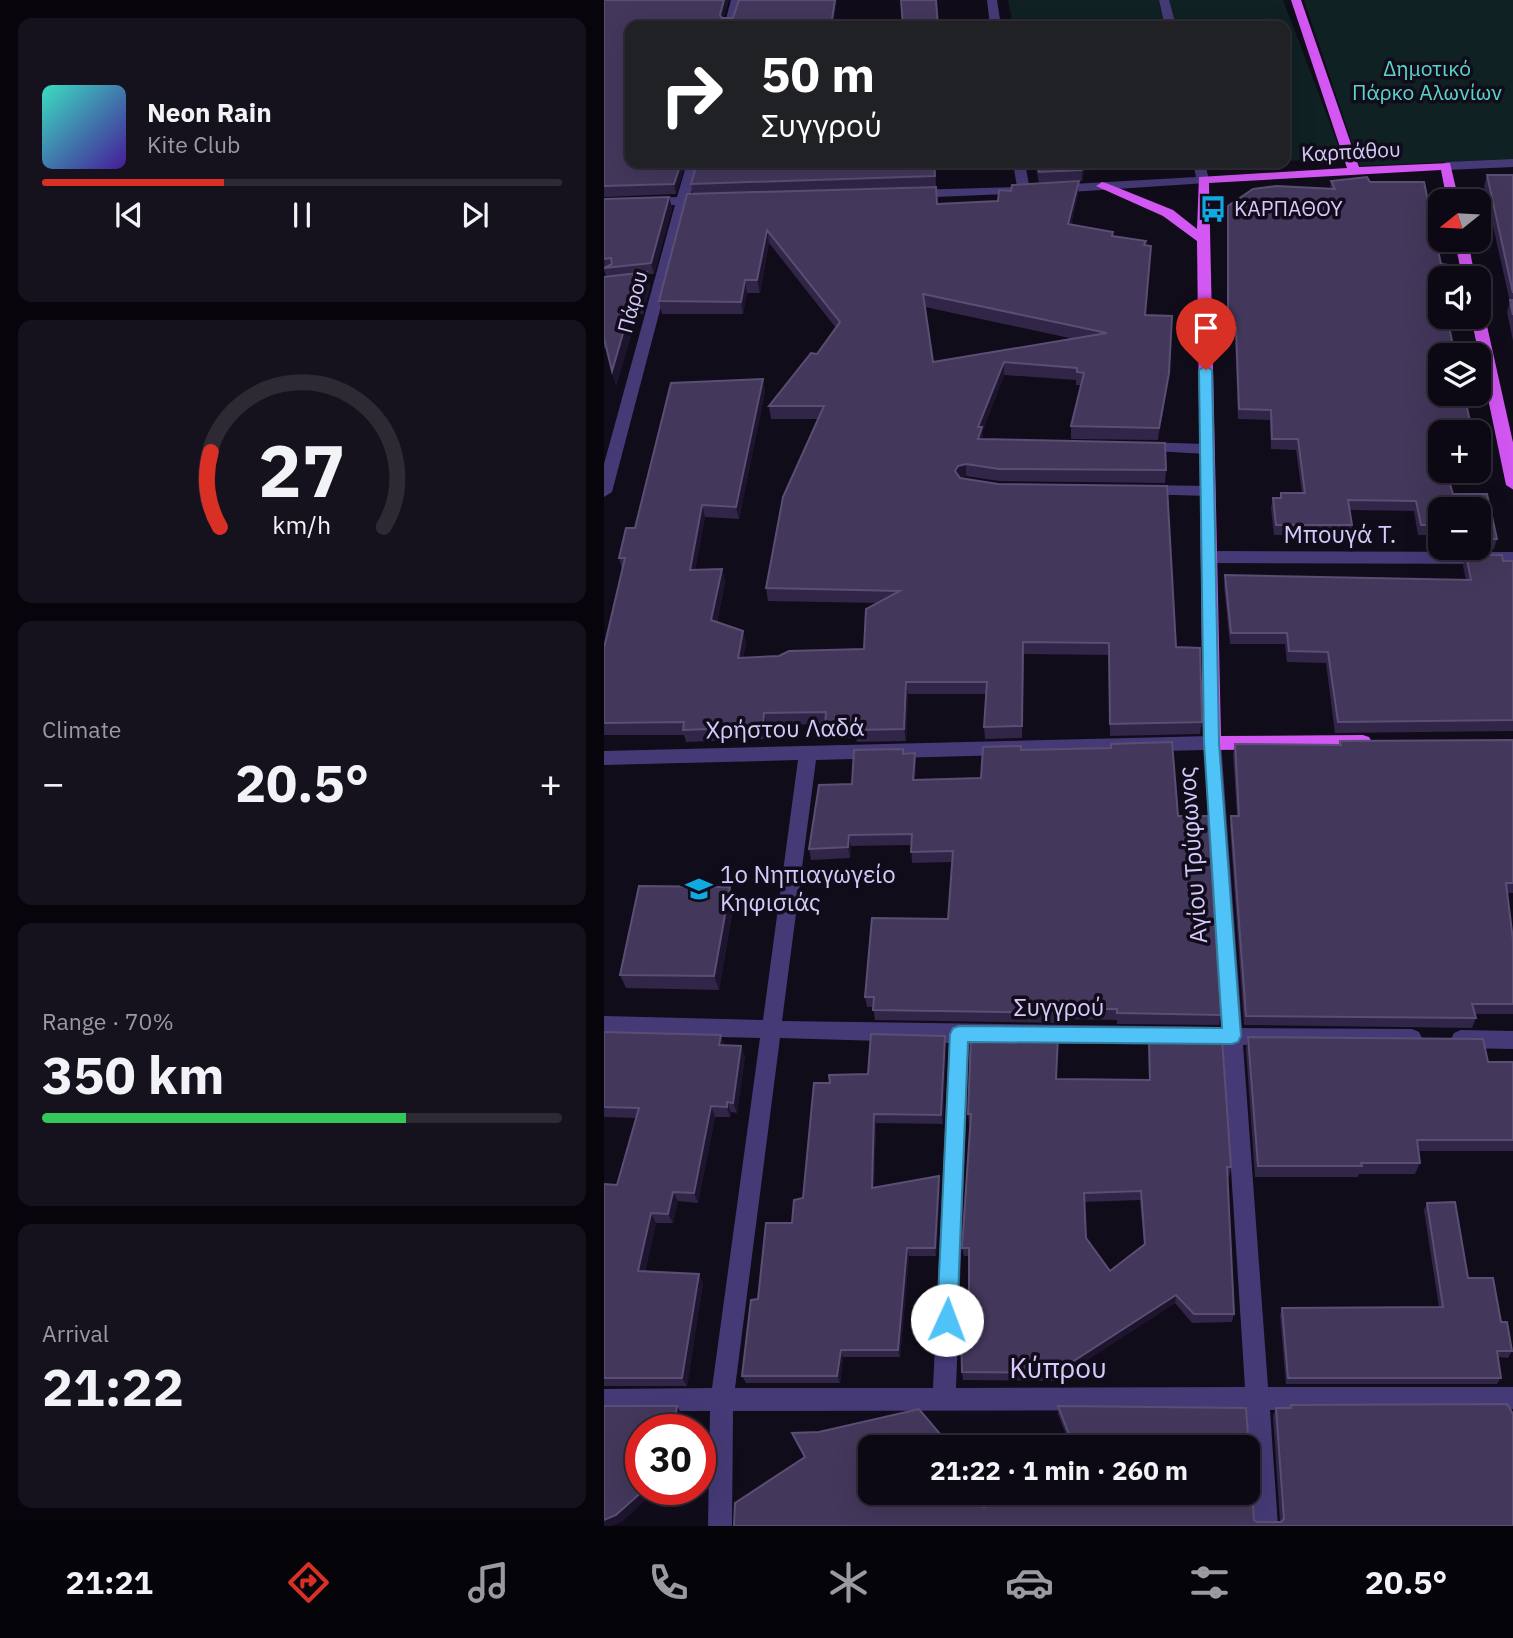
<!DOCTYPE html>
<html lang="en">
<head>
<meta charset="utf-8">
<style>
	body { margin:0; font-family:"IBM Plex Sans",sans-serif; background:#16121d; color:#f1f3f6; height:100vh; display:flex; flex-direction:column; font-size:26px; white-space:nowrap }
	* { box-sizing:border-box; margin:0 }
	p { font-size:23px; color:#9a9aa0 }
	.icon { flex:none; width:38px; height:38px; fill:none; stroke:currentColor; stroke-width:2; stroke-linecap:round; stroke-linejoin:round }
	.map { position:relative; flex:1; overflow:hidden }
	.sheet { display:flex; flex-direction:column; gap:18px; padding:18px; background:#07050b; width:604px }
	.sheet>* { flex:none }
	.hud { position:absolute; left:21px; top:21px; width:665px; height:147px; border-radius:14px; box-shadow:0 7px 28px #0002,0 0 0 2px #2d2a34; background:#202124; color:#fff; overflow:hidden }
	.needle { width:46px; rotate:252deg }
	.controls { position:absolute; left:824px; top:189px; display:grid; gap:14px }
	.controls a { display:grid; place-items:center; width:63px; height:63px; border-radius:14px; background:#0d0914; box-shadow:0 7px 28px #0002,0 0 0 2px #2d2a34; font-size:35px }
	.speed { position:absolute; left:21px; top:1414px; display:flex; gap:14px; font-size:35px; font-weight:700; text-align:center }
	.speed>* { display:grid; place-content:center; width:91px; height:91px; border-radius:50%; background:#0d0914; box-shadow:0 7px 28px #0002,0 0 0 2px #2d2a34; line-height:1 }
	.speed .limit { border:10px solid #d22; background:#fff; color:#111 }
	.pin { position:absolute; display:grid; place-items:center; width:60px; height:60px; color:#fff; margin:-72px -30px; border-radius:50% 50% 50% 0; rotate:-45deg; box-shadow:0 0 7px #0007 }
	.pin .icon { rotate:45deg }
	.me { position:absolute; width:77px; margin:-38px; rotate:2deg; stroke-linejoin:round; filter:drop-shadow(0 0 5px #0008) }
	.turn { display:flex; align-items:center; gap:24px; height:147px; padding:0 21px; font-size:32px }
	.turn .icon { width:91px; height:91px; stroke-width:2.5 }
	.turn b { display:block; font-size:49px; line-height:60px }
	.big { font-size:52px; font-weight:700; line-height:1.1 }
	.sheet .tile { flex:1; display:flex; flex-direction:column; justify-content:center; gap:10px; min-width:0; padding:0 24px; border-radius:14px; background:#16121d }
	.sheet .dial { align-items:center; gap:0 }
	.dial svg { height:182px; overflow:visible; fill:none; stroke:#2d2a34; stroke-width:7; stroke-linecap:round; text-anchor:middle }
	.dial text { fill:#f1f3f6; stroke:none }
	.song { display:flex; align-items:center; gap:21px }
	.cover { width:84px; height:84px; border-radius:10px; background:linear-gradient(135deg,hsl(170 70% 55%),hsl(260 70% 35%)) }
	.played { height:7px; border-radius:4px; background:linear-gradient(90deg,#d93025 35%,#2d2a34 35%) }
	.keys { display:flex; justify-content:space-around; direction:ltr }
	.heat { display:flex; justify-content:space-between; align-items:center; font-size:38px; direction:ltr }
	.charge { height:10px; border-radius:5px; background:linear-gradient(90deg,#34c759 70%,#2d2a34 0) }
	.trip { position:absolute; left:254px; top:1435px; width:402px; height:70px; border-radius:14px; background:#0d0914; box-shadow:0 7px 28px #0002,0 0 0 2px #2d2a34; font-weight:700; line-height:70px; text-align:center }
	.tab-bar { display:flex; height:112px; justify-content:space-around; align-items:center; background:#050408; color:#9a9aa0 }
	.tab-bar .icon { width:49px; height:49px }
	.tab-bar .current { color:#d93025 }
	.tab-bar b { font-size:32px; color:#f1f3f6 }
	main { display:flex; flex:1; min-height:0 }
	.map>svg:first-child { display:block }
	.green { fill:#0f2123 }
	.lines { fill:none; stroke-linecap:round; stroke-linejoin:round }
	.minor { fill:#463a76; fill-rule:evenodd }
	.major { fill:#d357f3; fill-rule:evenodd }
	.wall { fill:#312548; fill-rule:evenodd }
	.shaded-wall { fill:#1d142d }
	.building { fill:#43375b; stroke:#5a4e74; stroke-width:2; fill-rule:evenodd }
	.route { fill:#4fc3f7; stroke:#337fa1; stroke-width:2 }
	.labels { text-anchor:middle; stroke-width:7; stroke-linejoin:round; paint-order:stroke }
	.far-park-label { font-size:21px; fill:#5bd4ca; stroke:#110c1a }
	.far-street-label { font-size:21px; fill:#d7c9fb; stroke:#110c1a }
	.far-poi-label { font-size:21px; fill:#d7c9fb; stroke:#110c1a; text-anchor:start }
	.street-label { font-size:24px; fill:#d7c9fb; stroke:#110c1a }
	.poi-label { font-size:24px; fill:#d7c9fb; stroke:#110c1a; text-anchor:start }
	.near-street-label { font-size:28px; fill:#d7c9fb; stroke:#110c1a }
</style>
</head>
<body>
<main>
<section class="sheet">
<div class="tile">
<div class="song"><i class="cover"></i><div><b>Neon Rain</b><p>Kite Club</p></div></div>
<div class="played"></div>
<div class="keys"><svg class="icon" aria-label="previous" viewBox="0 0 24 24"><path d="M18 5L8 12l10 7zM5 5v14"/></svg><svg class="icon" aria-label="pause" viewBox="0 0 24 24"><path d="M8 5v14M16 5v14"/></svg><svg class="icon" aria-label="next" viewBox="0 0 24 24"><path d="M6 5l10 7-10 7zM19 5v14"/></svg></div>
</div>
<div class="tile dial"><svg viewBox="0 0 100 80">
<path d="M14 69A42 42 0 1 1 86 69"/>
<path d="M14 69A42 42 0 0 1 10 36" stroke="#d93025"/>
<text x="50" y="56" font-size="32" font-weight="700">27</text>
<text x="50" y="72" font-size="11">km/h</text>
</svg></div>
<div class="tile"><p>Climate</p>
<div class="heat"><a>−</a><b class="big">20.5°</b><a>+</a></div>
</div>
<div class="tile"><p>Range · 70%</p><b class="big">350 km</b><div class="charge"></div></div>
<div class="tile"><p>Arrival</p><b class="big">21:22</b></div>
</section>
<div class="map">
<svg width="910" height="1526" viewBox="0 0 910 1526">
	<rect width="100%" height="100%" fill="#110c1a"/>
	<g class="green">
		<path d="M404,0H679L735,147L734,155L727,159L681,161V26H409Z"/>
		<path d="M700,0H909V159L756,166Z"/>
		<path d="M431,163H632L433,173Z"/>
	</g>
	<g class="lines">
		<g class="minor">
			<path d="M127,0H137L131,26H120Z"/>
			<path d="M383,0H393L397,26H386Z"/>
			<path d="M555,0H565L572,26H561Z"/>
			<path d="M910,159V167L842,170L836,166L842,162Z"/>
			<path d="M83,163H95L86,197L105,196L111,200L105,204H84L8,492L0,497V464L71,205L0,207V199L73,197Z"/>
			<path d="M409,163H421L426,190L424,193L308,198L302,194L308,190L413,187Z"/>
			<path d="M589,163H601L605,180L603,183L451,193L445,189L451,185L592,177Z"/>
			<path d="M536,442L603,444L610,449L603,454L531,450L529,447L531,444Z"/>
			<path d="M541,485L604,486L612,491L604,496L536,494L533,490Z"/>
			<path d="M605,551L910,552V564L605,563L597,557Z"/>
			<path d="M608,736L614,738L617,743L638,1028L808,1029L815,1032L818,1038L815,1044L808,1047L639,1045L664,1387H910V1409L666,1410L674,1526H650L642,1410L129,1411L128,1526H104L106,1411H0V1389L108,1388L156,1038L0,1034V1016L159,1020L194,760L0,765V751ZM600,750L618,1027L178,1021L212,760ZM176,1038L345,1043L329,1388H131ZM365,1043L619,1045L641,1387L352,1388Z"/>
			<path d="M857,1030L910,1031V1049L857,1048L850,1045L847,1039L850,1033Z"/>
		</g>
		<g class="major">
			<path d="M687,0H697L755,167L846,163L855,201H843L837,170L605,183L617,736L759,735L765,737L768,742L765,747L759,749L608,750L602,748L599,743L593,241L559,216L492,186L498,182L502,183L569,210L593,229L595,177L743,168Z"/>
			<path d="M851,240H864L871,278H858Z"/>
			<path d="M875,313L881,317L910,447V490L902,485L867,317H875Z"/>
		</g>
	</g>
	<g class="wall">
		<path d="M0,0H125L119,18H129L233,0L26,163H82L72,194L0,197Z"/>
		<path d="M331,163L332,186L184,191L333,204L394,201L474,194L467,225L509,232V236L542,245L541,315L564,385L554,440L467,439V426L477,385H472V380L400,375L379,430V439L562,470L561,483L395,481L362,476L356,478L572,647L598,722L596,734L506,736L504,655L420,654L418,738L381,739L380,727L382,694H304L302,741L253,742L252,738L223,739L221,724L163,725L162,739L82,742L80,735H0V648L18,569L15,558L31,528L159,379L161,392L135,519L101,517L91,570L118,569L121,582L113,622L139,631L142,643L139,658L175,656L260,649L274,603L164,601L162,588L214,419H167L165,406L213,354L232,328L165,243L156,293H143L139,314H58L55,301L89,194L87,184ZM321,307L470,339L329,362Z"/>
		<path d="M431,163H482L478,181L435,183Z"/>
		<path d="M883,175H909V341L903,312L906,302L880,186Z"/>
		<path d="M763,177L766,182H820L837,264L845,265L842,278H836V317H843L851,355H836V394H860L868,430V432H836V447H835L836,451V471H842L849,494H883L893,539L890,549H855V548H875V509H836V535H814L810,511L746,510L748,525L746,535H670L667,508L669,498H676L677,493H698L692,450L667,449L666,420L634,419L631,337H623V216L624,206L649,189L673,186L726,189L727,181Z"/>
		<path d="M65,197L68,208L50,274H43L46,287L39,314H33L12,386L2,348H0V277L2,276L0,270V199Z"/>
		<path d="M862,555L899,561H909V731L731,733L722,663L683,662L681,644H626L620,586L621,575L862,580L859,566Z"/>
		<path d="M909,740V893H903L909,940V1014H871L872,1018L868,1028L640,1025L626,827L627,816H633L629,755L631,744L735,745L736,741Z"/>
		<path d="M299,749L300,754L311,753L312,765L311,779L377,778L417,750L574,816L617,1015L615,1025L513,1024V1020L456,1019V1023L271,1020L269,1007H263L261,997L344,919L348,862L308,863L307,845L247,846L246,858L207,860L205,849L248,784Z"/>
		<path d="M126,887L130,902L115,990L22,988L16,975Z"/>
		<path d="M0,1032L121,1045L141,1056L133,1113L127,1112L126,1117H111L94,1203L74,1201L69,1223H52L41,1272L99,1283L83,1386H0V1184L13,1185L32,1118L0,1117Z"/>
		<path d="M644,1037L884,1062H909V1151H814L816,1163L811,1174H755L754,1177H651L642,1049Z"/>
		<path d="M545,1038L627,1167L625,1177H623L630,1314L628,1322L588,1323L571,1303L451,1381L359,1380L358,1372L365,1329V1256H360L358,1248L366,1124H365L364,1114L452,1079L545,1080L544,1048ZM536,1200L540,1245L506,1271L482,1238L480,1202Z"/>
		<path d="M342,1046L339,1124L272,1123L270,1187L336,1185L332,1256H305L296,1357H239L236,1383H142L138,1376L154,1299L199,1198L226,1083L264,1074Z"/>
		<path d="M823,1203L864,1278L897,1322L908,1351L904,1358L894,1357L897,1378L893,1384H682L676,1315L678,1308L835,1307L820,1210Z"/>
		<path d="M903,1404L909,1414V1526H130L131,1503L201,1457L188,1433L215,1432L315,1409L347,1447H266V1493H376L380,1507L417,1493H644V1447H467L454,1414V1406L642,1408L650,1520L653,1522H676L669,1416L672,1408H686L687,1405Z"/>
	</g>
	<g class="shaded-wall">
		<path d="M120,0H125L117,25L116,15Z"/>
		<path d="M231,0H233L230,26H227Z"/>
		<path d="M77,163H82L72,194L70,184Z"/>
		<path d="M479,163H482L478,181V170Z"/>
		<path d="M475,181L474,194L464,237V224Z"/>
		<path d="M65,197L68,208L50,274L47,263Z"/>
		<path d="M163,230L165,243L156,293L153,280Z"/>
		<path d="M43,272L46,287L39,314L35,299Z"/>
		<path d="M141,280L143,293L139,314L137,302Z"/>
		<path d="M29,299L33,314L12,386L8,371Z"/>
		<path d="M400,362V375L379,430V440L375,451L374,427Z"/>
		<path d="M565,373L564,385L554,440L555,428Z"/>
		<path d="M159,379L161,392L135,519L132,507Z"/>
		<path d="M362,464V476L355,478L351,471L354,466Z"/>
		<path d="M98,505L101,517L89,582L86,570Z"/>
		<path d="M118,569L121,582L110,633L107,620Z"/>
		<path d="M139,631L142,643L137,670L134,658Z"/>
		<path d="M302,682L304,694L302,741L300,729Z"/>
		<path d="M160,713L163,725L162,739L159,727Z"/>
		<path d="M311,753L312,765L311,791L309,780Z"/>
		<path d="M245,835L247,846L246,858L244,847Z"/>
		<path d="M126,887L130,902L115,990L110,976Z"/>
		<path d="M117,1035L121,1046L115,1045Z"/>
		<path d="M341,1036L342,1046L339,1124L337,1115Z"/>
		<path d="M137,1046L141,1056L133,1113L129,1103Z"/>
		<path d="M123,1102L127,1112L126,1117L123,1107Z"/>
		<path d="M107,1106L111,1117L94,1203L90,1193Z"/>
		<path d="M270,1114L272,1123L270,1196L268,1188Z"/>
		<path d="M335,1176L336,1185L332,1256L331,1248Z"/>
		<path d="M69,1192L74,1201L69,1223L64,1214Z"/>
		<path d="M47,1213L52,1223L39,1280L34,1271Z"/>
		<path d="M303,1248L305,1256L296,1357L294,1350Z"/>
		<path d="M95,1274L99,1283L83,1386L78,1378Z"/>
		<path d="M572,1295L571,1303L451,1381V1373Z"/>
		<path d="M237,1350L239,1357L236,1383L233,1376Z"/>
		<path d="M73,1406L78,1414L76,1426L71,1418Z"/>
		<path d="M85,1418L90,1425L89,1430H82Z"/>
		<path d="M41,1489H54L18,1522L7,1526H0V1520Z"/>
	</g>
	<g class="building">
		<path d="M0,0H120L116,15L118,18H129L135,0H231L227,26H26V163H77L70,184L0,186Z"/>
		<path d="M297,0H332L334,26L351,25V26H299Z"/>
		<path d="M93,163H330L331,176L87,184Z"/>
		<path d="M433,163H479L478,170L435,172Z"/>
		<path d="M883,175H909V293Z"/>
		<path d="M763,177L766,182H820L837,264L845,265L841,278H836V317H843L851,355H836V394H860L868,430H859V432H836V437H832L836,451V471H842L849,494H883L893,539H875V509H836V525H817L812,501L744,500L748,525H672L669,498H677V493H701L694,439H668L667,410L635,409L632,327L624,326V206L649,189L673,186L731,189L727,181Z"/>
		<path d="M475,181L464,224L509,232L508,236L542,241L540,245L547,246L541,315L568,316L565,373L555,428L467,426L480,373L473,372V368L400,362L374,427H378L374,439L561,443L562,470L395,469L362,464L354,466L351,471L356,478L394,484L563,486L572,647L596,648L598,722L506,724L505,643L419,642L418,726L380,727L383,682H302L300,729L251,730V726L221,727L222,712L160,713L159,727L79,730L80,722L0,723V648L21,558H15L22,528H31L67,383L159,379L132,507L98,505L86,570L118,569L107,620L139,631L134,658L175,656L185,651L260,649L262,609L296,591L162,588L179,497L220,406H165L207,353L213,354L236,322L163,230L153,280H141L137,302L55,301L83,194L332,187L333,204L394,201L395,190L407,191L408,185ZM319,294L503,333L329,362Z"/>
		<path d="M65,197L47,263L0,268L8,264L7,258L0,259V199Z"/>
		<path d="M43,272L35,299H29L8,371L0,338V277Z"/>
		<path d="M906,300H909V315Z"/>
		<path d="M862,555H898L899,561H909V720L734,722L724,652L685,651L683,633H627L621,575L867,580Z"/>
		<path d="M909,740V883H902L909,940V1004H868L872,1018L642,1016L627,816H635L631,744L737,745L736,741Z"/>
		<path d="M568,742L574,816H604L617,1015L513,1013V1009H456V1013L269,1010L270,997H261L268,918L344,919L349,851L307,852L308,834L245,835L244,847L205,849L215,785L248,784L250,750L299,749V754L311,753L309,780L377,778L379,747L417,746V750L507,748V744Z"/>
		<path d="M35,886L126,887L110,976L16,975Z"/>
		<path d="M0,1032L117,1035L115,1045L137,1046L129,1103L123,1102V1107L107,1106L90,1193L69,1192L64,1214L47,1213L34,1271L95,1274L78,1378H0V1184L13,1185L35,1108L0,1107Z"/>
		<path d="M267,1034L341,1036L337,1115L270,1114L268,1188L335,1176L331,1248H303L294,1350H237L233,1376H138L147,1300L154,1299L162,1223H188L190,1200L199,1198L210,1083H226L225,1075L264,1074Z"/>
		<path d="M367,1035L454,1036L452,1079L546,1080L545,1038H618L627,1167H623L630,1314H590L572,1295L451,1373L358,1372L357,1329H365V1248H358L367,1114H364ZM537,1191L541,1244L506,1271L482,1238L480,1193Z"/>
		<path d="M644,1037L879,1039L884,1062H909V1140H813L816,1163H757L758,1166H654Z"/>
		<path d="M851,1202L864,1278H889L897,1322H903L908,1351H893L897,1378H684L678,1308L839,1307L823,1203Z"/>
		<path d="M903,1404L909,1414V1526H130L131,1503L201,1457L188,1433L215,1432L315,1409L347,1447H266V1493H376L380,1507L417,1493H644V1447H470L454,1406L642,1408L650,1520L653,1522H677L680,1519L672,1408H687V1405Z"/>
		<path d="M0,1406H73L71,1418H85L82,1430H37V1489H41L12,1515L0,1520Z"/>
	</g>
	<path class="route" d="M602,366L608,370L615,743L637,1036L634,1042L628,1044L364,1042L353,1320L350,1327L343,1330L336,1327L333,1320L346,1034L349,1028L355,1026L618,1028L600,743L595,370Z"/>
	<defs>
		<symbol id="bus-bare" viewBox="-9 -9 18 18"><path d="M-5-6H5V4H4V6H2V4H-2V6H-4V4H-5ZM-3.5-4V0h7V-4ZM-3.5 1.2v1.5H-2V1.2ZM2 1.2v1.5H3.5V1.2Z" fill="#10a9e0" stroke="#110c1a" stroke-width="2.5" paint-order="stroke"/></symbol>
		<symbol id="school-bare" viewBox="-9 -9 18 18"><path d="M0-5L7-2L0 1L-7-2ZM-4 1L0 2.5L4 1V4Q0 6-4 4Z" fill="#10a9e0" stroke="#110c1a" stroke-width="2.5" paint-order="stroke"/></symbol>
	</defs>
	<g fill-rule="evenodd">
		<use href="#bus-bare" x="590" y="190" width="38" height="38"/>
		<use href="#school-bare" x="76" y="870" width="38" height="38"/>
	</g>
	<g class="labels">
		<g class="far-park-label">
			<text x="823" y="76">Δημοτικό<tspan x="823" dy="24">Πάρκο Αλωνίων</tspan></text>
		</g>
		<g class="far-street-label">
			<text transform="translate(747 152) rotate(-3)" y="7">Καρπάθου</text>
			<text transform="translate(29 302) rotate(-75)" y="7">Πάρου</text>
		</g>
		<g class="far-poi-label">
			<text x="630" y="216">ΚΑΡΠΑΘΟΥ</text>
		</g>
		<g class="street-label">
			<text x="736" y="543">Μπουγά Τ.</text>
			<text transform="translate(181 729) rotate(-1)" y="8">Χρήστου Λαδά</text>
			<text transform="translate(589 855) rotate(-94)" y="8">Αγίου Τρύφωνος</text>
			<text x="455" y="1016">Συγγρού</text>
		</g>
		<g class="poi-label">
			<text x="116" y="883">1ο Νηπιαγωγείο<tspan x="116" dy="28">Κηφισιάς</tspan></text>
		</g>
		<g class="near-street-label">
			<text x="454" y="1378">Κύπρου</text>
		</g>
	</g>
</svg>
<div class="controls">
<a><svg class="needle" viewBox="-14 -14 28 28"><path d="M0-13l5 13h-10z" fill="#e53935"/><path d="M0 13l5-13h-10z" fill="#9a9aa0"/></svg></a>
<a><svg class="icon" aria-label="sound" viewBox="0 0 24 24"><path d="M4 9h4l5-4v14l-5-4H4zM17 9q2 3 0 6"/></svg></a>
<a><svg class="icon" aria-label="layers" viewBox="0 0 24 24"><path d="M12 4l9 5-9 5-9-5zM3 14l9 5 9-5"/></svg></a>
<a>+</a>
<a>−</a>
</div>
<div class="speed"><div class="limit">30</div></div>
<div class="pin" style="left:602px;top:370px;background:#d93025"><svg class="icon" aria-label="arrive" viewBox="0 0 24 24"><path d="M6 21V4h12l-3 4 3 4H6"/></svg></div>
<svg class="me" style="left:343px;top:1320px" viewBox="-20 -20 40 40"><circle r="19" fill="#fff"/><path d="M0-13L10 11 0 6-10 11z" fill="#4fc3f7"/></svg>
<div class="trip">21:22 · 1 min · 260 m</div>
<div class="hud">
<div class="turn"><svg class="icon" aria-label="right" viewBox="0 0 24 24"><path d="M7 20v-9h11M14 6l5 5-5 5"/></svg><div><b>50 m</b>Συγγρού</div></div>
</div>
</div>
</main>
<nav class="tab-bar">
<b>21:21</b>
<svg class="icon current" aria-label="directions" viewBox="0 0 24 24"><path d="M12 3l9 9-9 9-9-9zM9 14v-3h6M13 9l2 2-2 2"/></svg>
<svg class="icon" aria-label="music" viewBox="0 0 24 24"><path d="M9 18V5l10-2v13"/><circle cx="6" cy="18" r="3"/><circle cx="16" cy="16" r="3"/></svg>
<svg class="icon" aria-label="phone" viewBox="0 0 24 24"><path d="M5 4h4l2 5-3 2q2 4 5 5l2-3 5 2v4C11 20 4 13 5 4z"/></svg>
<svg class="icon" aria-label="climate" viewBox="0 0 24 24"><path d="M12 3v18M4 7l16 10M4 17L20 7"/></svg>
<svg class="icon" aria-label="car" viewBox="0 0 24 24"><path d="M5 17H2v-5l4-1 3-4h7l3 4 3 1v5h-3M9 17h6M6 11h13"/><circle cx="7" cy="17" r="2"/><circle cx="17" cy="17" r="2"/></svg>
<svg class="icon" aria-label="filters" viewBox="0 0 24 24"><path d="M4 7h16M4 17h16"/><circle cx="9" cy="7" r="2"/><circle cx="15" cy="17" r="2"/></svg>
<b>20.5°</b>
</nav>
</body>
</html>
